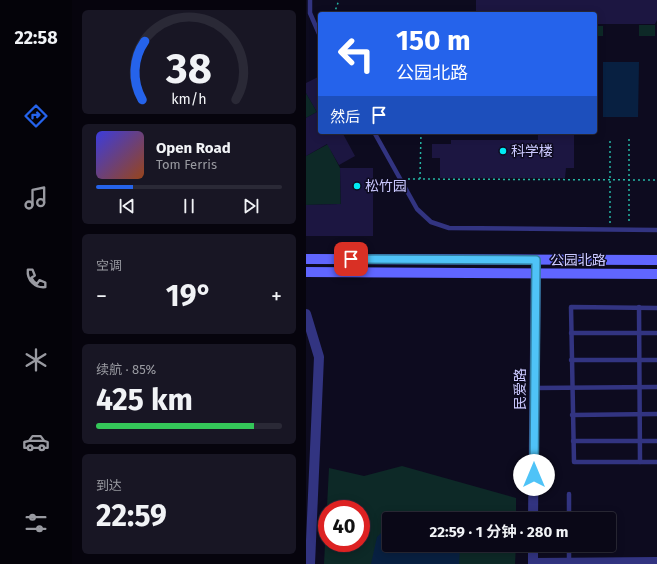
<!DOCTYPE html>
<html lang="zh">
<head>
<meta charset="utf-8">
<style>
	body { margin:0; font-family:"Fira Sans","Noto Sans SC",sans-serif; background:#181624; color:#f1f3f6; height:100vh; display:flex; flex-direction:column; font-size:15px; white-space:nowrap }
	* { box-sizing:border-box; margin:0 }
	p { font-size:13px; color:#999aa1 }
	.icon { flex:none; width:22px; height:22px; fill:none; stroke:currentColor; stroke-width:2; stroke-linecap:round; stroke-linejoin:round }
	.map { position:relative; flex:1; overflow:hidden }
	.drawer { display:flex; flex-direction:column; gap:10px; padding:10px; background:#06040d; width:234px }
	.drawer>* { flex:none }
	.hud { position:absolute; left:12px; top:12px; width:279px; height:122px; border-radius:4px; box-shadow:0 2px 10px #0003,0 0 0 1px #2a2936; background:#2563eb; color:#fff; overflow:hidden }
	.speed { position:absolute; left:12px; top:500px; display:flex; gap:8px; font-size:20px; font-weight:700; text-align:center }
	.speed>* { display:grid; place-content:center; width:52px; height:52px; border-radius:50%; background:#0a0817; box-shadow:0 2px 10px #0003,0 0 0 1px #2a2936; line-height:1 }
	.speed .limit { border:6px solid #d22; background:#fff; color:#111 }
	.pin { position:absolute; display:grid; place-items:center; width:34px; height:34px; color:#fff; margin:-17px; border-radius:8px; box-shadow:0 2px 6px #0006 }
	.me { position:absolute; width:44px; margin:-22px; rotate:0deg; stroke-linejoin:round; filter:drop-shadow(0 0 3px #0008) }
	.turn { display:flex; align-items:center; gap:14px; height:84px; padding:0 12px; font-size:18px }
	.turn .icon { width:52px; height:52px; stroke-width:2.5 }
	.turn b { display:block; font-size:28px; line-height:34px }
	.then { display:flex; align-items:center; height:38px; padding:0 12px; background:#0003; gap:8px; font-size:15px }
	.big { font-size:30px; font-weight:700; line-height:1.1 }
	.drawer .tile { flex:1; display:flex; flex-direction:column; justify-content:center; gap:6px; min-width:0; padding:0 14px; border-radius:6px; background:#181624 }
	.drawer .dial { align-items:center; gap:0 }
	.dial svg { height:104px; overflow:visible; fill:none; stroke:#2a2936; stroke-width:7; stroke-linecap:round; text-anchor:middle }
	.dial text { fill:#f1f3f6; stroke:none }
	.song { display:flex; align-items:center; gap:12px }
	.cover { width:48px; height:48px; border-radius:6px; background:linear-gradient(135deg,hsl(240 70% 55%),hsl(20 70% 35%)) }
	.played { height:4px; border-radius:2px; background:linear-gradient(90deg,#2563eb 20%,#2a2936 20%) }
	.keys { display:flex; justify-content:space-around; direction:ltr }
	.heat { display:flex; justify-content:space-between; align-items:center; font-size:22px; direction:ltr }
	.charge { height:6px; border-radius:3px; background:linear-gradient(90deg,#34c759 85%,#2a2936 0) }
	.trip { position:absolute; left:76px; top:512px; width:234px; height:40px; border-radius:4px; background:#0a0817; box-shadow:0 2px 10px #0003,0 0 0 1px #2a2936; font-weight:700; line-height:40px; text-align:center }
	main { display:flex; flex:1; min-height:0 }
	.menu { display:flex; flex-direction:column; width:72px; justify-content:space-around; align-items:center; background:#040309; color:#999aa1 }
	.menu .icon { width:28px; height:28px }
	.menu .active { color:#2563eb }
	.menu b { font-size:18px; color:#f1f3f6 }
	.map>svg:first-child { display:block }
	.green { fill:#0d2927; fill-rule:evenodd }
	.water { fill:#082041 }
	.building { fill:#1c1641 }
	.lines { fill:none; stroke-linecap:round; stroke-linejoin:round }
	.path { stroke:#25b7a5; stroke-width:1.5; stroke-dasharray:2 3; stroke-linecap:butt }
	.service { stroke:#323481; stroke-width:4.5 }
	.tertiary { stroke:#323481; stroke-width:10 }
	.secondary { stroke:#6066ff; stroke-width:10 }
	.route-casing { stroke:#337fa1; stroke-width:10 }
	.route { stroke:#4fc3f7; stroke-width:7 }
	.poi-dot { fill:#00ebf4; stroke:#0d0b1f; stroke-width:1.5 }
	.labels { text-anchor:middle; stroke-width:3; stroke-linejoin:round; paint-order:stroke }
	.poi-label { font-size:14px; fill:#cbc9ff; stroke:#0d0b1f; text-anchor:start }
	.street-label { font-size:14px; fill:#cbc9ff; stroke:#0d0b1f }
</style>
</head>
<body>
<main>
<nav class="menu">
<b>22:58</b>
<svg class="icon active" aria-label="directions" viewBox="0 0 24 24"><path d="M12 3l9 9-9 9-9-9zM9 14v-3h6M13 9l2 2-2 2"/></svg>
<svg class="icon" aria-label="music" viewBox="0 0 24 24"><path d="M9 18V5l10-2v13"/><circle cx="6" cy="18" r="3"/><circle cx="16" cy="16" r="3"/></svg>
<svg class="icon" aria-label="phone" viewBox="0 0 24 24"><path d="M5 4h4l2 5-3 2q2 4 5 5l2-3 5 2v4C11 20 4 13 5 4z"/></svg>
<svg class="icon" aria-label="climate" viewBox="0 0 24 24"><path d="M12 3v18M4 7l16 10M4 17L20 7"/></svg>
<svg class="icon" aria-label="car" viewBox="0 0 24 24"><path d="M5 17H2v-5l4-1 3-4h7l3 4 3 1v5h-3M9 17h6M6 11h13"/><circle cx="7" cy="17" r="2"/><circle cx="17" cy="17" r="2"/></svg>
<svg class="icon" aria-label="filters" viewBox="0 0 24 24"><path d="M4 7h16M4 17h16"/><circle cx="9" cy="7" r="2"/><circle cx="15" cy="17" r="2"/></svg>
</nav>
<section class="drawer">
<div class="tile dial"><svg viewBox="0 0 100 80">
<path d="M14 69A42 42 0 1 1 86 69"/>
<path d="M14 69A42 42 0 0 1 16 24" stroke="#2563eb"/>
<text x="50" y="56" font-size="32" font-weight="700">38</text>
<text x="50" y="72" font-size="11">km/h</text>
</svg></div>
<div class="tile">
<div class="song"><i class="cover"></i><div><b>Open Road</b><p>Tom Ferris</p></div></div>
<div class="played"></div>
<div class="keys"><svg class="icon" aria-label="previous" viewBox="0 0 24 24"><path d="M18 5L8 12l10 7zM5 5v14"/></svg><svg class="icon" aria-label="pause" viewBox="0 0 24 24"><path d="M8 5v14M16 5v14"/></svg><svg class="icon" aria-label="next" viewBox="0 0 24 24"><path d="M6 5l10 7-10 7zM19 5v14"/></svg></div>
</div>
<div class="tile"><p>空调</p>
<div class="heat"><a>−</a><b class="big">19°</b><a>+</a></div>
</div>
<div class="tile"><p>续航 · 85%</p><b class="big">425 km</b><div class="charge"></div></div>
<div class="tile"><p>到达</p><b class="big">22:59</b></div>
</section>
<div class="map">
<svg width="351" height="564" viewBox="0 0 351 564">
	<rect width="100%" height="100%" fill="#0d0b1f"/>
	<g class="green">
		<rect x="333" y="25" width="16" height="11"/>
		<rect x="289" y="26" width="8" height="10"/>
		<path d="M0,93L11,112L0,118Z"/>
		<path d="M24,143L25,151L34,168L35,217L31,204L0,205V156Z"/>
		<path d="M96,466L210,498V519H83V545H210L209,564H18L23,468L58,476ZM21,509H55V543H21Z"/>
	</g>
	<g class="water">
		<path d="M297,62H333L332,117H297Z"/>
		<path d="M121,512L147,518L148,519H95Z"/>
		<path d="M83,525V545H154L153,564H65L71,537Z"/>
	</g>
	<g class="building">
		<path d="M170,0H351V20L349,24H289V14H170Z"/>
		<path d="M12,77L14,81V132H36L49,156L33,165L21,144L0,156V118L11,112L0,93V83Z"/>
		<path d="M232,132H268V168H260L259,178H134V158H126V144H145V140H232Z"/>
		<path d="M34,168H67V236H0V205L35,204Z"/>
	</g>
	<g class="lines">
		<g class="path">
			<path d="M28,14L33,0"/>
			<path d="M323,139V223"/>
			<path d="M102,179L351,180"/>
			<path d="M114,179L115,132"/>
			<path d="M304,223V139"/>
		</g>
		<g class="service">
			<path d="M4,0V13L14,36"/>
			<path d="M68,132L111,209L125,222L143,228L351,230"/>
			<path d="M333,307L334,462"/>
			<path d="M351,308L265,307L268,462H351"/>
			<path d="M265,333H351"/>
			<path d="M265,360H351"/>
			<path d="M228,388L351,387"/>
			<path d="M266,415L351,414"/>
			<path d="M267,441H351"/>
			<path d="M263,519V494"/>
			<path d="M263,563V545"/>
		</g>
		<g class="tertiary">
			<path d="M0,314L13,357L4,564"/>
			<path d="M227,519L230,260"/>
			<path d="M227,563L351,562"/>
			<path d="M227,564V545"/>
		</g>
		<g class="secondary">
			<path d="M0,259L351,260"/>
			<path d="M0,272L351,274"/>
		</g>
	</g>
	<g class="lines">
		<defs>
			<path id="route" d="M45,259L230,260L228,475"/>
		</defs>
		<use href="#route" class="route-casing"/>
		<use href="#route" class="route"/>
	</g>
	<g class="poi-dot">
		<circle cx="197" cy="151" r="4"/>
		<circle cx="51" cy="186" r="4"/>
	</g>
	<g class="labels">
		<g class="poi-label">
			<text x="205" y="156">科学楼</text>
			<text x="59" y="191">松竹园</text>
		</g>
		<g class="street-label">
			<text x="272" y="265">公园北路</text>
			<text transform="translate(214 389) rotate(-90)" y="5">民爱路</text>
		</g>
	</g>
</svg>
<div class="speed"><div class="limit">40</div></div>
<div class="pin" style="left:45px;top:259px;background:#d93025"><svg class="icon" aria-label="arrive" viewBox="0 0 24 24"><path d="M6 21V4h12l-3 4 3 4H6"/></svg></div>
<svg class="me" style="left:228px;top:475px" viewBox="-20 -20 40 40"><circle r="19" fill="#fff"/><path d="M0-13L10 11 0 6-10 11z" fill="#4fc3f7"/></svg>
<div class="trip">22:59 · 1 分钟 · 280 m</div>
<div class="hud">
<div class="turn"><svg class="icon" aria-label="left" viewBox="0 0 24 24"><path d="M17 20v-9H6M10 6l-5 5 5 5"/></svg><div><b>150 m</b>公园北路</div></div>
<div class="then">然后<svg class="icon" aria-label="arrive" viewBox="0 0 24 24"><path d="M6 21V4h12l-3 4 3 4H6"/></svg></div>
</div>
</div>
</main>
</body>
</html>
